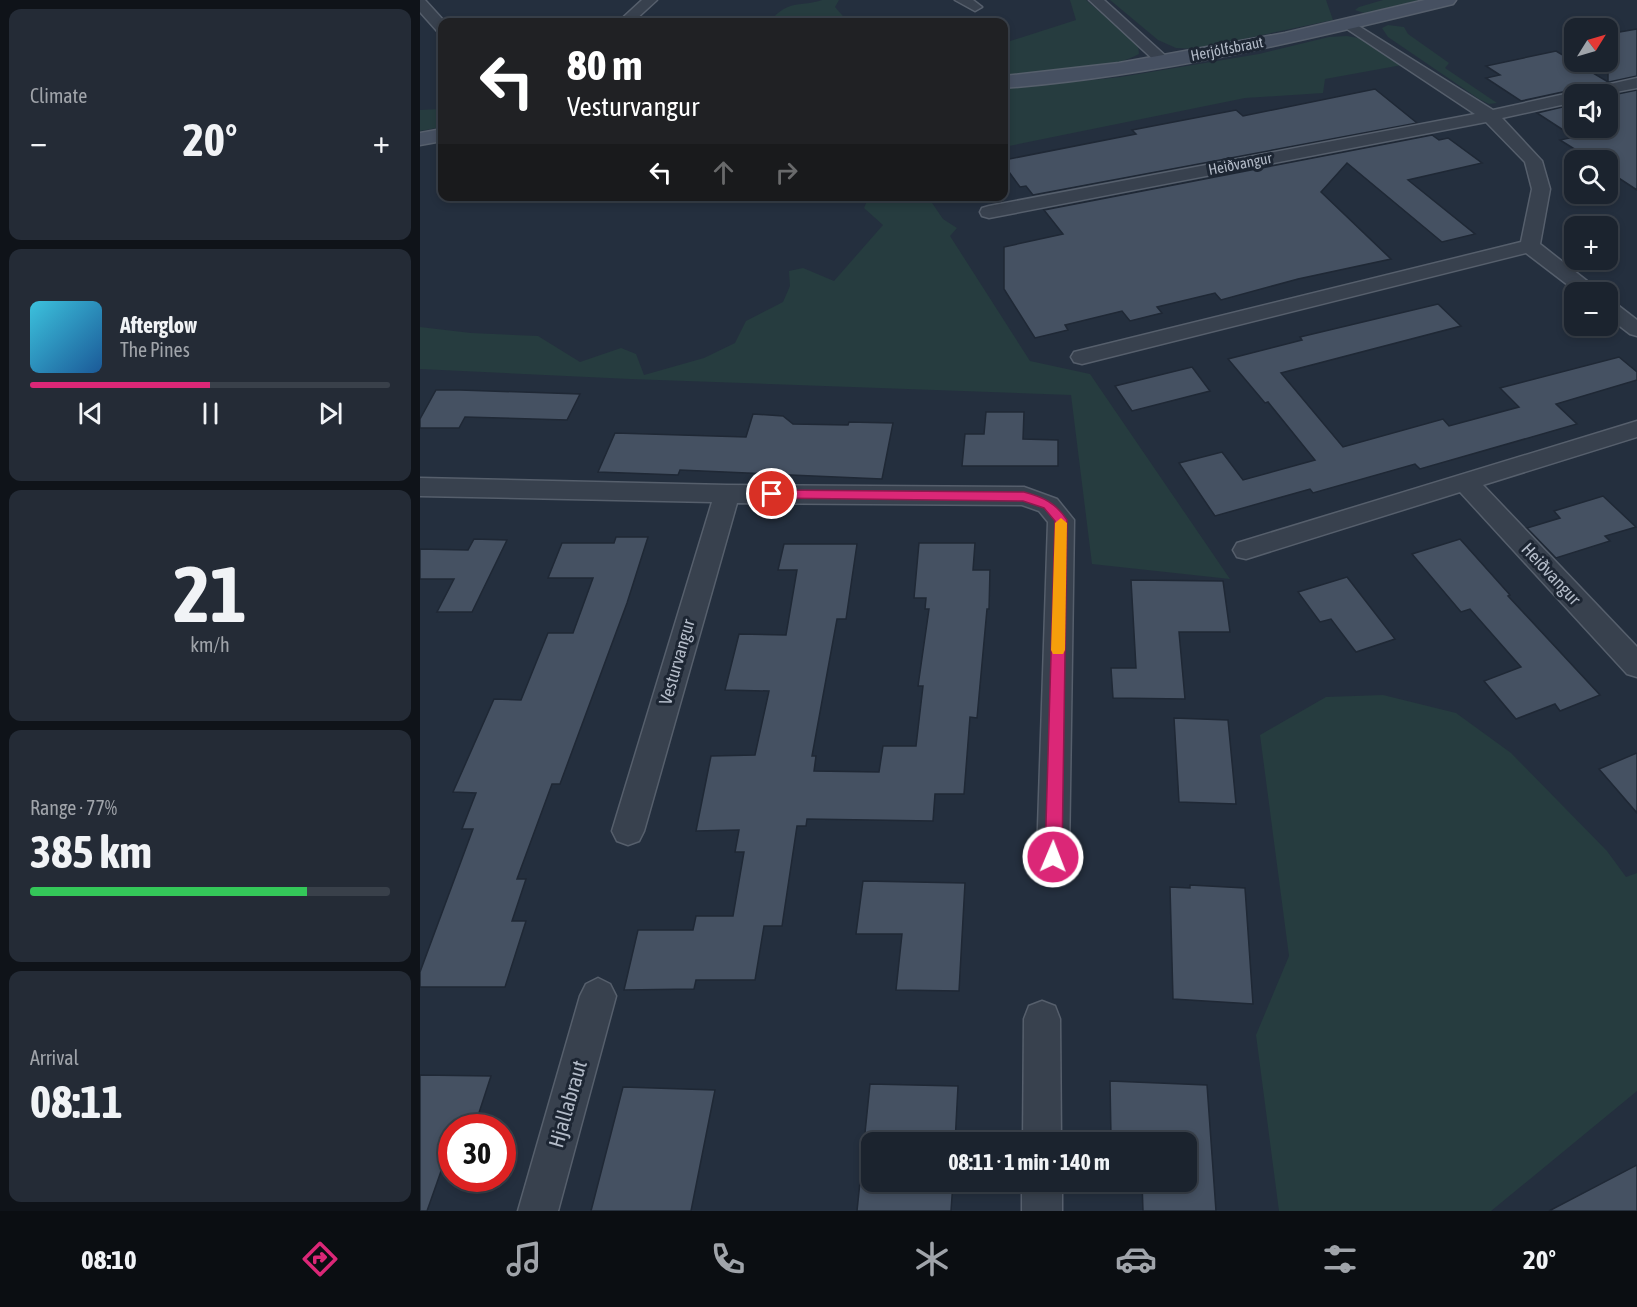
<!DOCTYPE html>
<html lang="en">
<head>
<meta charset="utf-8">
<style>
	body { margin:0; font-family:"Asap Condensed",sans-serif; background:#242b36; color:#f1f3f6; height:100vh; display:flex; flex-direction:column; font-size:22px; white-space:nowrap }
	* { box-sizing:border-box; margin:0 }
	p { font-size:20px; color:#a0a4aa }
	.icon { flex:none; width:33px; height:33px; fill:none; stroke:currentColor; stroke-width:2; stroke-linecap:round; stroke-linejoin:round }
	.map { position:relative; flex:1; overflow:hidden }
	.sheet { display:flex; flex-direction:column; gap:9px; padding:9px; background:#0f1319; width:420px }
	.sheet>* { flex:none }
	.hud { position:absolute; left:18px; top:18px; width:570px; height:183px; border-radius:12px; box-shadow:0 3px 9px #0003,0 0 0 2px #39404a; background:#202124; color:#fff; overflow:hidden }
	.needle { width:39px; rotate:53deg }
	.tools { position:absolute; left:1144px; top:18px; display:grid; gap:12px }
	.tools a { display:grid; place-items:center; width:54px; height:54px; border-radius:12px; background:#1b232e; box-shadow:0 3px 9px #0003,0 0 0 2px #39404a; font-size:30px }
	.speed { position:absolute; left:18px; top:1114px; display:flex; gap:12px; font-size:30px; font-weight:700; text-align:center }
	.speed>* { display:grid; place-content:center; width:78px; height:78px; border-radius:50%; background:#1b232e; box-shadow:0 3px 9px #0003,0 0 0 2px #39404a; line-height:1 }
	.speed .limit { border:9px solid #d22; background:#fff; color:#111 }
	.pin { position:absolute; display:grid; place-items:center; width:51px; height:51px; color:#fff; margin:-26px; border:3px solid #fff; border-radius:50%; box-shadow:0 2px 6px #0007 }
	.me { position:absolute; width:66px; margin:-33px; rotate:1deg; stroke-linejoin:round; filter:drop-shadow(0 0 4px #0008) }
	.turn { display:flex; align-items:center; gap:21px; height:126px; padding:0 30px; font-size:27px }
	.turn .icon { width:78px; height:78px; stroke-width:2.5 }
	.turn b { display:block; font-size:42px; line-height:51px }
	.lanes { display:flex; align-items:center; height:57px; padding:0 30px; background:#0003; justify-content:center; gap:30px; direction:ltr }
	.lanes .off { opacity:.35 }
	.big { font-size:45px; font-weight:700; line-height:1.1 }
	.sheet .card { flex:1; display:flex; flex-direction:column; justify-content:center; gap:9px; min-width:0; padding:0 21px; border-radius:12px; background:#242b36 }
	.sheet .dial { align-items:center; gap:0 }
	.dial b { font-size:78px; line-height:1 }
	.song { display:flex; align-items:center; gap:18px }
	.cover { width:72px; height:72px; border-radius:9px; background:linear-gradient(135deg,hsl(190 70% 55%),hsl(210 70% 35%)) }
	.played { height:6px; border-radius:3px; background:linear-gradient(90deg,#db2777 50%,#39404a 50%) }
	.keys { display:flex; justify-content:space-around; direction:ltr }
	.heat { display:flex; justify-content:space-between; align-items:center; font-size:33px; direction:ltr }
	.charge { height:9px; border-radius:4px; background:linear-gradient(90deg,#34c759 77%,#39404a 0) }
	.trip { position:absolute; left:441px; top:1132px; width:336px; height:60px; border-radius:12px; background:#1b232e; box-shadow:0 3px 9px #0003,0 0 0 2px #39404a; font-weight:700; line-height:60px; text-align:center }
	.menu { display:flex; height:96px; justify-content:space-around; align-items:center; background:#0b0e12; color:#a0a4aa }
	.menu .icon { width:42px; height:42px }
	.menu .on { color:#db2777 }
	.menu b { font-size:27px; color:#f1f3f6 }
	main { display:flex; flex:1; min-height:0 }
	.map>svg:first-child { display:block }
	.green { fill:#263c3f }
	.building { fill:#455162; stroke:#1f2835; stroke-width:1.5 }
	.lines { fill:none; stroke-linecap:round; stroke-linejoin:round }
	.street-casing { stroke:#565f6c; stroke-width:3 }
	.secondary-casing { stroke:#565f6c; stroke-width:3 }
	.street { fill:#38414e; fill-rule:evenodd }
	.secondary { fill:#465061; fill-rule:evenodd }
	.route { fill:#db2777; stroke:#8e194d; stroke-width:1.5 }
	.slow { fill:#f59e0b }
	.labels { text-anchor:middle; stroke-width:6; stroke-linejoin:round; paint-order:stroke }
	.far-street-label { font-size:15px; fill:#b4bcc9; stroke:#1d2633 }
	.street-label { font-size:18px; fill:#b4bcc9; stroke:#1d2633 }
	.near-street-label { font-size:21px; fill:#b4bcc9; stroke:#1d2633 }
</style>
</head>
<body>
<main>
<section class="sheet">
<div class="card"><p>Climate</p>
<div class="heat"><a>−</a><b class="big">20°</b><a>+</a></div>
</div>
<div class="card">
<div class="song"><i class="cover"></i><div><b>Afterglow</b><p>The Pines</p></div></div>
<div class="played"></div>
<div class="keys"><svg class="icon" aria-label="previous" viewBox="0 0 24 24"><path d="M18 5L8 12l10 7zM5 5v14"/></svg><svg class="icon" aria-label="pause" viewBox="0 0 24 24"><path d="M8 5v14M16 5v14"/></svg><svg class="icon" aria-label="next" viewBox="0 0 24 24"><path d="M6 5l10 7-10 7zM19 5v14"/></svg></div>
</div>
<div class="card dial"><b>21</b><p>km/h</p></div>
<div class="card"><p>Range · 77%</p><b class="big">385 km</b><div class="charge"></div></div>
<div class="card"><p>Arrival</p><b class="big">08:11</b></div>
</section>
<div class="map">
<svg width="1217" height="1211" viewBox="0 0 1217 1211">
	<rect width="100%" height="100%" fill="#242f3e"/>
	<g class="green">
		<path d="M402,0H419L415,7L428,22H373L354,17C370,0 381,7 402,0Z"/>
		<path d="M650,0H666L718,45L719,54C691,70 617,75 584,77V43L656,20Z"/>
		<path d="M690,0H906L913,20L776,49L756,48L738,40Z"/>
		<path d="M963,0H1000L944,13L935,10L939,7Z"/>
		<path d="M968,25L984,27L988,34L1029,63L1025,68L1077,103L1069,104L1059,99L968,37L962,28Z"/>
		<path d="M927,36L944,39L982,65L905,79L903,93L825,98L584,147V89L701,77L839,54L909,37Z"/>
		<path d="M22,109V127L0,131V110Z"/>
		<path d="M449,196L508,197L523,219L537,228L530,236L610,361L670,374L810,579L672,564L651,395L210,379L0,369V327L51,333L118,336L160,362L201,348L216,354L224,375L284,358L315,343L326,321L363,302L370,286L369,271L383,268L414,281L463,225L444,208Z"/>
		<path d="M963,695L1036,713L1091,753L1187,851L1206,877L1217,873V1091L1071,1211H859L836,1035L869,956L840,735L906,697Z"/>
	</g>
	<g class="building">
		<path d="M1217,29V76L1101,101L1066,78L1080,75L1066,66L1136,51L1188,82V34Z"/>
		<path d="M955,89L997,123L613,195L606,186L600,187L584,165V160L716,134L712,130L816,110L823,116Z"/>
		<path d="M1217,90V190L1188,171V160H1172L1140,140L1154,137L1117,113L1155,104V128H1188V96Z"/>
		<path d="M1012,135L1019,140L1028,138L1062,163L988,180L1055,234L1022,242L927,163L901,192L971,259L878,279L801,300L795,293L737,307L742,313L710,321L702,311L645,325L648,330L615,338L584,289V247L643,234L624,210Z"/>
		<path d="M1018,304L1041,326L861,373L923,447L1023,419L1029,426L1099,407L1080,388L1199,357L1217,372V380L1136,404L1157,424L1000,469L995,464L893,493L890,489L795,516L759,463L802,452L823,480L895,460L848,402L845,403L808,359L882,340L880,337Z"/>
		<path d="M772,367L790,391L712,411L695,386Z"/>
		<path d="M16,390H40L160,394L147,420L45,417L39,428H0V419Z"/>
		<path d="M566,412H604L603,439L638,440V466H542L545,434H564Z"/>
		<path d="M333,414L363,416L373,424L428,425L429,422L473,423L462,479L260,470L258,475L178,472L195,433L326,437Z"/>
		<path d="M1183,496L1216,527L1185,536L1190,541L1136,558L1107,528L1140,518L1134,511Z"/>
		<path d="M196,537H228L207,603L140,784H132L97,879H106L92,921H106L85,987H0V972L53,829H42L56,793L33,792L74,699L101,700L128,633H153L173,578H128L142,543H194Z"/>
		<path d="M54,539L87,540L52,612H17L34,579H0V549L48,550Z"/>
		<path d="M1040,539L1090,595L1088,596L1180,695L1140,711L1135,704L1096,719L1064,681L1101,667L1050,609L1041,612L992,554Z"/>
		<path d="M499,543H555L553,570H570L569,609H567L557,718L550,717L544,794H515L513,821L387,819L386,826H377L362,926H344L335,980H276L274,989L204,990L218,930H273L276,916H313L324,852H315L319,830L276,831L291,756L335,755L349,691L305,690L319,634L366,635L377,570H358L364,544H437L426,619H417L392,756H396L394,771L459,772L463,746H496L503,686H498L509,609H505L506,598H494Z"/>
		<path d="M927,577L975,639L936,652L911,619L900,622L878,592Z"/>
		<path d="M711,580L803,581L810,632H759L765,699L693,698L691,668H716Z"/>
		<path d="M754,718L808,720L816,804L759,802Z"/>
		<path d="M1217,753V813L1179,769Z"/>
		<path d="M443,881L545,883L539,991L476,990L482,934H436Z"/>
		<path d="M770,885L825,888L833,1004L753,999L750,887L770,888Z"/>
		<path d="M0,1075L71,1076L54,1128H32V1140L7,1211H0Z"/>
		<path d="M690,1081L787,1085L796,1211H723L722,1182H766V1143H721V1139L691,1138Z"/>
		<path d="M450,1084L538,1086L535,1143H452V1182H533L531,1211H437Z"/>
		<path d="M203,1087L295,1090L271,1211H171Z"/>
		<path d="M1217,1165V1211H1129Z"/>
	</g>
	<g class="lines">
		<defs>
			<g id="street">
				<path d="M0,0H5L25,22H22V32L17,31L0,12Z"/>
				<path d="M222,0H237L213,22H198Z"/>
				<path d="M535,0H553L562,7L555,11Z"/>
				<path d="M669,0H684L748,58L751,61L748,64H738Z"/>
				<path d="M929,20L1073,110L1217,78V88L1185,94H1155V102L1082,118L1122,161L1130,189L1120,244L1176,288L1179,292H1157L1106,253L662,364L654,362L651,357L654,352L1101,242L1112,189L1105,162L1066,122L569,218L562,216L560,212L562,208L569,206L1055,114L924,27L922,24L924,21Z"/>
				<path d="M1188,301L1195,303L1217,320V336L1210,334L1188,317Z"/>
				<path d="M1217,421V437L1063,485L1217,647V677L1207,674L1040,492L826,559L817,557L813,550L817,543Z"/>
				<path d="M0,478L307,485L604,487L637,499L654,520L649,857L644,867L633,872L622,867L617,857L628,522L619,511L602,505L317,503L224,831L219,841L208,845L197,841L192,831L292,502L0,496Z"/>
				<path d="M178,978L190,984L196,996L138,1211H98L160,996L166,984Z"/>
				<path d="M622,1001L635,1006L640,1019L641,1143H603L604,1019L609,1006Z"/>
				<rect x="602" y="1182" width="40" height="29"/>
			</g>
			<g id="secondary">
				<path d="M1005,0H1036L1033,4C886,40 735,76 584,88V76L699,63L865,33Z"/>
				<path d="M22,129V141L0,145V133Z"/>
			</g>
		</defs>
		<use href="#street" class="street-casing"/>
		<use href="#secondary" class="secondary-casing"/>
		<use href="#street" class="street"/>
		<use href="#secondary" class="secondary"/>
	</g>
	<path class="route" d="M352,490L604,492C623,497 636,503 647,520L642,857L639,863L633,865L628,863L625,857L635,521L624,508L603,501L352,498L346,494Z"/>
	<path class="slow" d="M641,518L647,523L645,650L643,654H633L631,650L635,523Z"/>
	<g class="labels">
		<g class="far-street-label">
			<text transform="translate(807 49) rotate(-11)" y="5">Herjólfsbraut</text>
			<text transform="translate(820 164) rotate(-11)" y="5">Heiðvangur</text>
		</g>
		<g class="street-label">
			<text transform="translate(1131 574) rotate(47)" y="6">Heiðvangur</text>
			<text transform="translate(257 662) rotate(-74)" y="6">Vesturvangur</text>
		</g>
		<g class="near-street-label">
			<text transform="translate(148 1104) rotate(-74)" y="7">Hjallabraut</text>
		</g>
	</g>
</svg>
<div class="tools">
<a><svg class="needle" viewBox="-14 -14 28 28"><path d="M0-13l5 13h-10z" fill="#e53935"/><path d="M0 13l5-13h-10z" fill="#a0a4aa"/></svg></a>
<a><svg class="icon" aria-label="sound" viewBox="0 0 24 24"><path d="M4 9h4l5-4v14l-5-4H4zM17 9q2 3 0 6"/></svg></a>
<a><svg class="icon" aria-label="search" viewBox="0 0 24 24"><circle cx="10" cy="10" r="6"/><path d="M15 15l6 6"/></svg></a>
<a>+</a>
<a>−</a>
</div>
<div class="speed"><div class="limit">30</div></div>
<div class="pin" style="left:352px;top:494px;background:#d93025"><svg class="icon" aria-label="arrive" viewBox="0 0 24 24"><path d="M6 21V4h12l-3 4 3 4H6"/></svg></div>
<svg class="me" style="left:633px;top:857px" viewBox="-20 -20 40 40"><circle r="17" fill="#db2777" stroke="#fff" stroke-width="3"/><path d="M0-11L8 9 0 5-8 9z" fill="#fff"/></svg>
<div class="trip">08:11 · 1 min · 140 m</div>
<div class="hud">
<div class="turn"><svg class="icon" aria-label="left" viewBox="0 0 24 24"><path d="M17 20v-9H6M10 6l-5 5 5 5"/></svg><div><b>80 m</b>Vesturvangur</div></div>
<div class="lanes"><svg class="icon" aria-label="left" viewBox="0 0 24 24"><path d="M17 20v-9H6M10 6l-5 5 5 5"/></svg><svg class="icon off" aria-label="ahead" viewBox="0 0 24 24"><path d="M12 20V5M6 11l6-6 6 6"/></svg><svg class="icon off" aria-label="right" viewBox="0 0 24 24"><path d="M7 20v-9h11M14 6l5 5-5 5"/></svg></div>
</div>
</div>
</main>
<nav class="menu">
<b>08:10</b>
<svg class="icon on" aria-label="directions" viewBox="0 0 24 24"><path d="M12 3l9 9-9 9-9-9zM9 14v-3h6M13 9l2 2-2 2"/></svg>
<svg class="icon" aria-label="music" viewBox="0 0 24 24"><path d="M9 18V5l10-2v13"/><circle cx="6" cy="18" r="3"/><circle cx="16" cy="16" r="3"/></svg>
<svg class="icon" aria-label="phone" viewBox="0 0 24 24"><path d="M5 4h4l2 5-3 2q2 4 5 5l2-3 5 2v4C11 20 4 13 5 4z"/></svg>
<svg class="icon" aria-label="climate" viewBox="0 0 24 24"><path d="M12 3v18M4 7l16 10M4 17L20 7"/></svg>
<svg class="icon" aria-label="car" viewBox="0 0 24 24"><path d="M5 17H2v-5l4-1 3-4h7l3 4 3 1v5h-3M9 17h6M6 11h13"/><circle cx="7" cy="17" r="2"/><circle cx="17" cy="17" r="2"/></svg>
<svg class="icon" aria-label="filters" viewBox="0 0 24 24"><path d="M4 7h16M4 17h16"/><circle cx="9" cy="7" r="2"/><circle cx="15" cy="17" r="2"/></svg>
<b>20°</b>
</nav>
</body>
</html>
